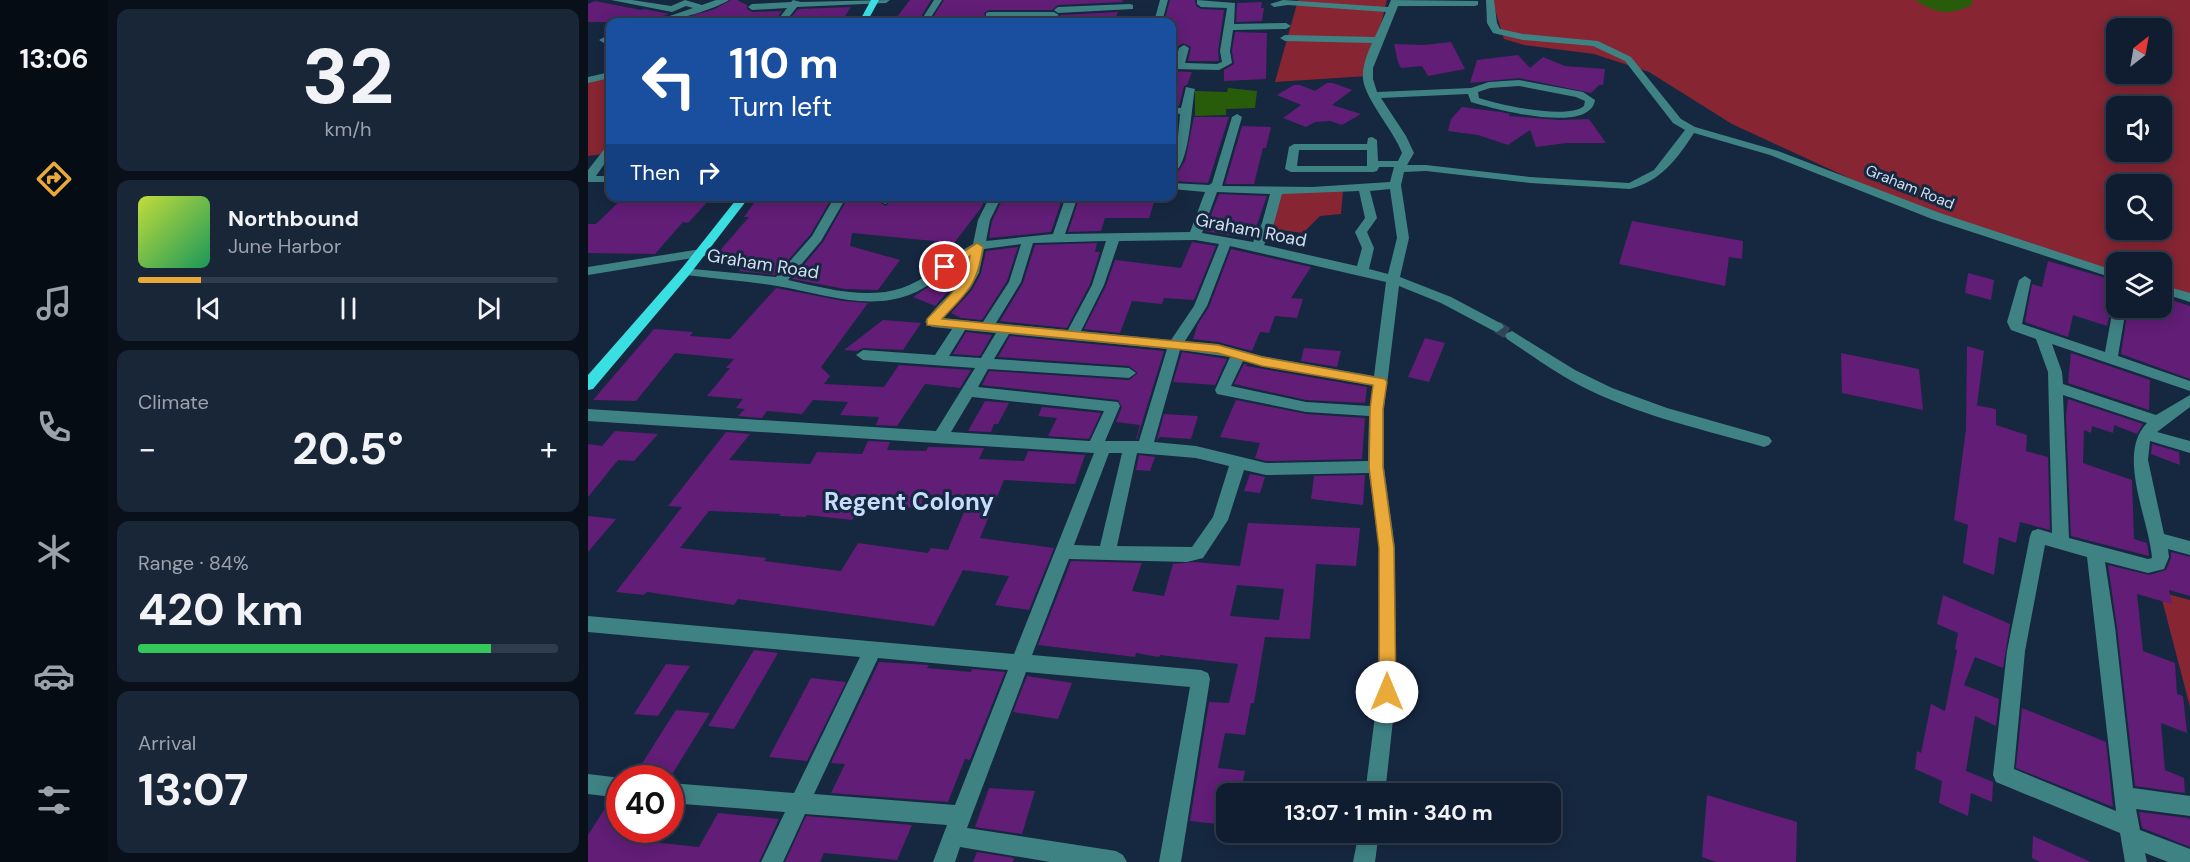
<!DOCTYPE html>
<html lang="en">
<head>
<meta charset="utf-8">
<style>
	body { margin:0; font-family:"DM Sans",sans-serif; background:#192638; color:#f1f3f6; height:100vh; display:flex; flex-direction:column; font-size:22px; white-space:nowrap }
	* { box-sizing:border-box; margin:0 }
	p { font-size:20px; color:#9ca2ab }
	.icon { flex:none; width:33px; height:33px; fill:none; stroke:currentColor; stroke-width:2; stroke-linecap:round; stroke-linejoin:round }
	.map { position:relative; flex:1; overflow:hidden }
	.sheet { display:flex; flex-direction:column; gap:9px; padding:9px; background:#09101a; width:480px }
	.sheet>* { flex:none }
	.hud { position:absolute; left:18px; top:18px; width:570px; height:183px; border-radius:12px; box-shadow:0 3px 15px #0003,0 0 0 2px #303b4c; background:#1a4fa0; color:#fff; overflow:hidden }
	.needle { width:39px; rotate:31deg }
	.tools { position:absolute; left:1518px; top:18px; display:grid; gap:12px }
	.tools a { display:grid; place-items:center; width:66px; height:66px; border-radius:12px; background:#101d30; box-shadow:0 3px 15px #0003,0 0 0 2px #303b4c; font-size:30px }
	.speed { position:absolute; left:18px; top:765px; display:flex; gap:12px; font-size:30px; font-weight:700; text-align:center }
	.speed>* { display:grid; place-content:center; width:78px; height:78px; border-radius:50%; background:#101d30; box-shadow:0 3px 15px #0003,0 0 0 2px #303b4c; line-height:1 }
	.speed .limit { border:9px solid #d22; background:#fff; color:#111 }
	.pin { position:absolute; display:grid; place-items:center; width:51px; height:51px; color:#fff; margin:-26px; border:3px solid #fff; border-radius:50%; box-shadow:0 2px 6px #0007 }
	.me { position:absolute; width:66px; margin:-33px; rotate:0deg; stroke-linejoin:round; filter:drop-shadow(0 0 4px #0008) }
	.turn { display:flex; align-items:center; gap:21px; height:126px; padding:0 24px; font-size:27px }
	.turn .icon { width:78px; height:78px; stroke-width:2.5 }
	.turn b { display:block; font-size:42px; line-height:51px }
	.then { display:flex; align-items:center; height:57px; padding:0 24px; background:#0003; gap:12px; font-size:22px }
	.big { font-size:45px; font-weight:700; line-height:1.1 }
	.sheet .tile { flex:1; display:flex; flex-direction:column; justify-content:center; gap:9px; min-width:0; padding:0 21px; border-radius:12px; background:#192638 }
	.sheet .dial { align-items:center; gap:0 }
	.dial b { font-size:78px; line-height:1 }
	.song { display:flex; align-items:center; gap:18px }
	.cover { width:72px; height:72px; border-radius:9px; background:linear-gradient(135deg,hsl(70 70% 55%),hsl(150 70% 35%)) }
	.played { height:6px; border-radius:3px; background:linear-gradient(90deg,#eaaa39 15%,#303b4c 15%) }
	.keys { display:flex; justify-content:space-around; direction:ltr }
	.heat { display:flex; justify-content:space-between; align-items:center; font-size:33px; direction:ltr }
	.charge { height:9px; border-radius:4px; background:linear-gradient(90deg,#34c759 84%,#303b4c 0) }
	.trip { position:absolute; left:628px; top:783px; width:345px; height:60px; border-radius:12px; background:#101d30; box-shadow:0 3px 15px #0003,0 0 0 2px #303b4c; font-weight:700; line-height:60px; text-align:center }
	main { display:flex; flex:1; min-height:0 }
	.menu { display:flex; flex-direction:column; width:108px; justify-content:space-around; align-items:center; background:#060c13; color:#9ca2ab }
	.menu .icon { width:42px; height:42px }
	.menu .selected { color:#eaaa39 }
	.menu b { font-size:27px; color:#f1f3f6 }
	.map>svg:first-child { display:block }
	.green { fill:#872533; fill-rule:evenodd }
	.water { fill:#295c0a }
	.building { fill:#621d77; fill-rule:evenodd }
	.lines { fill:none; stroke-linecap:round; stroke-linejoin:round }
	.minor-tunnel { stroke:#32435a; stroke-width:12; stroke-dasharray:12 6; stroke-linecap:butt }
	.minor { fill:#3f8284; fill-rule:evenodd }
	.major { fill:#3adfe2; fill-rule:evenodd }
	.route { fill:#eaaa39; stroke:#986e25; stroke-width:1.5 }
	.labels { text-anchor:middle; stroke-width:6; stroke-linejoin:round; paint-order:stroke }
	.far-street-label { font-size:15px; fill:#d3dfef; stroke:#162740 }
	.street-label { font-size:18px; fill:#d3dfef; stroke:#162740 }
	.district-label { font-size:24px; font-weight:bold; fill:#c6ddfd; stroke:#162740 }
</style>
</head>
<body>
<main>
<nav class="menu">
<b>13:06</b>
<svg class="icon selected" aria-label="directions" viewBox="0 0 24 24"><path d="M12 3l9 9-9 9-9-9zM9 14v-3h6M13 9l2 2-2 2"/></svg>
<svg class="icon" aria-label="music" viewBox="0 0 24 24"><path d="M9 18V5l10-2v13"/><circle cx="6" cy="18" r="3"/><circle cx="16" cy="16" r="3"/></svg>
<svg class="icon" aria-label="phone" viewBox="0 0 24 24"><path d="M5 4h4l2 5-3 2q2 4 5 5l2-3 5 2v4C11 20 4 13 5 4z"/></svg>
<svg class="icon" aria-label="climate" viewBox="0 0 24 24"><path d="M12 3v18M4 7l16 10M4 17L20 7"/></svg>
<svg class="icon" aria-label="car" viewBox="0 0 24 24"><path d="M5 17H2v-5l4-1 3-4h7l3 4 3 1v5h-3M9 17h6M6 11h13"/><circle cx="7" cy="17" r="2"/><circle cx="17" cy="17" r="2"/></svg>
<svg class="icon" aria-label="filters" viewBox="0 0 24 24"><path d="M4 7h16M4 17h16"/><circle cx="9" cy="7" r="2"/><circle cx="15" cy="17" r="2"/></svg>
</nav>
<section class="sheet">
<div class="tile dial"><b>32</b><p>km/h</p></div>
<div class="tile">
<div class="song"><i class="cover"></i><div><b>Northbound</b><p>June Harbor</p></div></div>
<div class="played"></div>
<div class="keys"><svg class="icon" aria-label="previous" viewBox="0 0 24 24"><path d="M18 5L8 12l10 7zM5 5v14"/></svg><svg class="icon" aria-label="pause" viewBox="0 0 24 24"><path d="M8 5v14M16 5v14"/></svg><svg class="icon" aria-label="next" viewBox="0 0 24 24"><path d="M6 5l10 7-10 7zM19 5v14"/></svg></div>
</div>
<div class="tile"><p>Climate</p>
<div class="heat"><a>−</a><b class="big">20.5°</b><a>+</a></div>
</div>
<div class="tile"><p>Range · 84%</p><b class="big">420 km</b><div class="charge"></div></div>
<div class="tile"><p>Arrival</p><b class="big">13:07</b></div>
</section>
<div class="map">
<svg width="1602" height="862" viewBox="0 0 1602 862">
	<rect width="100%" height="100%" fill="#162740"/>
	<g class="green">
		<path d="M710,0H799L780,76L687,82Z"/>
		<path d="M904,0H1602V296L1574,287V262H1528V273L1343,216L1144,124L1061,72L1006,54L936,45L916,39ZM1528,28H1574V74H1528ZM1528,106H1574V152H1528ZM1528,184H1574V230H1528Z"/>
		<path d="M22,76V145L15,154L0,156V82Z"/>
		<path d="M694,190L755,191L753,214L732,216L715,233L684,229Z"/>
		<path d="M1572,592L1602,600V707Z"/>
	</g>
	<g class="water">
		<path d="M1327,0H1384V5C1360,16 1349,14 1327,0Z"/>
		<path d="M640,88L669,91L667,108L638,109V115L607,116V91L639,92Z"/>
	</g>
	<g class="building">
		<path d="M143,0H149L159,5V9L164,12L194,11L186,22H82L127,9Z"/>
		<path d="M322,0H343L330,22H305Z"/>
		<path d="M356,0H535L534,2L470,5L464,10H401L396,13L398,19L466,20L473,15L530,12L526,22L395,20L394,22H342Z"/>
		<path d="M582,0H607L608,6L613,9L636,10L630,51L631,61H600L603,47L595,43L589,47L584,61V22H576Z"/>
		<path d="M7,1L53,10L56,9L81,14L63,20L62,22H0V4Z"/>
		<path d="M674,2L673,8H676L674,21L648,22L649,3Z"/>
		<path d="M263,7L253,22H199L210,9Z"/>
		<path d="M647,32L679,33L678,79L636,81V70L646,64L644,51Z"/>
		<path d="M863,42L877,69L840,76L834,66L813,68L810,62L806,44L835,45Z"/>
		<path d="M930,55L942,68L955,57L977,66L1017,69L1015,85H1011L1003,93L931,78L882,83L889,60Z"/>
		<path d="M584,71L604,72L599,85L596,86L591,106L584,105Z"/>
		<path d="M739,83H745L764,90L744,105L773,114L754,125L742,121L727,122L718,127L695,118L713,105L689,95L706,85H712L727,91Z"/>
		<path d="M874,107L913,112L922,114L921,116L972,120L1001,119L1018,143H978L948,147L942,130L920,145L890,135L860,131L863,119Z"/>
		<path d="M606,117H641L620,183L584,181L597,161Z"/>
		<path d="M654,126L683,127L678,148H675L666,184H637Z"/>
		<path d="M631,194L679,196L664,239L617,231Z"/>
		<path d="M37,196H125L100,223L95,222L67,254L0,253V224H8Z"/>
		<path d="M171,196H201L198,201L241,203L222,235L187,275L151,271L158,264L122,262L161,217H156Z"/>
		<path d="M261,196H291L290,202L298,206L307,196H399L393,208L366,243L264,233L262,246L312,260L290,290L257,289L204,279L235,242Z"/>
		<path d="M416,196H475L463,232L401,238L404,221Z"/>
		<path d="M492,196H568L561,218H517L513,231L480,232Z"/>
		<path d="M1044,221L1155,241L1154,259L1141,257L1137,286L1031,264Z"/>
		<path d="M604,242L628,246L606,300L576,298L574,304L544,301L532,333L496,329L518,286L527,260L593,268Z"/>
		<path d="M509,243L507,252H512L502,284L479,328L412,321L435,283L447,245Z"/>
		<path d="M430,247L419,281L394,320L373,318L363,313L384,290L393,273L398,251Z"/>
		<path d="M643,249L723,267L703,298L715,299L709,318L687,316L681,333L672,332L664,351L630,342L605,339L610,324L621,307Z"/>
		<path d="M1460,261L1528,281V303L1523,308L1519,326L1485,315L1480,337L1437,322L1444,284L1454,287Z"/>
		<path d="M1380,273L1406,280L1403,300L1377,293Z"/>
		<path d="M348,282L363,288L347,306L325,297Z"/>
		<path d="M188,288L255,301L280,303L233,367L242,376L236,384L296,387L311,365L383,370L372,388L337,384L309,426L288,425L291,417L252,415L260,402L225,400L214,414L179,411L174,418L150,416L157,409L148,408L155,399L119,396L142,368H138L146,359L87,353L48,401L5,400L66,329L105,332L102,336L142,339Z"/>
		<path d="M1574,297L1602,306V379L1533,354L1540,308H1574Z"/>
		<path d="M295,320L333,323L315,350L275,348L269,351L256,350Z"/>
		<path d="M378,332L404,335L392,356L365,354Z"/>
		<path d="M422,336L576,351L549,439H548L552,425L528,422L534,407L530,400L394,385L401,371L541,380L550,373L541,366L410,357Z"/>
		<path d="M837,338L857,343L841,382L820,377Z"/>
		<path d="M1379,346L1396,351L1389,405H1386L1408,409V425L1439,435L1438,451L1460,457L1462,530L1432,522L1428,543L1411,537L1406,575L1375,563L1380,525L1366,520L1378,429Z"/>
		<path d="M716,348L753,351L749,367L713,361Z"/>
		<path d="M594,352L639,359L627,385L585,382Z"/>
		<path d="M1253,353L1331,369L1335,410L1254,393Z"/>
		<path d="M1483,353L1562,380L1561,410L1480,383Z"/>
		<path d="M656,364H659L658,366L779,387L777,403L718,400L646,384Z"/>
		<path d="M1480,399L1555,424L1549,434L1526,425L1525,433L1504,426L1503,433L1496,430L1495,463L1544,480L1546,539L1559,543L1561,556L1483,536L1478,416Z"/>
		<path d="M648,400L718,414L777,418L774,459L678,461L667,458L672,443L632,437Z"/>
		<path d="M397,401L421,403L410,424H406L403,432L380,431Z"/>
		<path d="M454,407L513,413L501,439L460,436L469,418L450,416Z"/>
		<path d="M576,414L610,416L603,439L572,437L569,440Z"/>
		<path d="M27,431L70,434L46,461L30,460L0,497V444L14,446Z"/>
		<path d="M138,432L162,434L141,460L222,464L229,452L274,454L280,441L302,442L299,450L338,451L340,447L396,448L391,459L436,461L440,451L497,455L487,484L416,480L392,538L466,548L441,610L407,605L421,576L375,570L346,626L150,599L146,605L59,592L56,595L28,592L94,507L80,506ZM337,495L383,496L360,550L343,548L340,553L270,543L253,571L176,561L178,558L92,548L121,511L193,514L191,516L217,517L219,515L264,520L271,509L332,507Z"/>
		<path d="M1564,444L1591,452L1592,465L1563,454Z"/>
		<path d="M551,455L567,457L562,471L548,470Z"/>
		<path d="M662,474L677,477L672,493L656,491Z"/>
		<path d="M777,475L775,505L723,499L726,476Z"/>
		<path d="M0,516L28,519L0,552Z"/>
		<path d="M660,523L772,528L768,566L728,564L722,639L677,637L666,703H663L657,735L637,733L630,768L657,771L652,794H639V825L602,821L621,702L641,703L650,664L572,655L571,657L548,653L547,657L450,645L483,561L554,563L544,591L576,596L585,564L606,562L652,566ZM649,585L696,589L691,620L642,616Z"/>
		<path d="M1583,552L1602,557V596L1581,590L1584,604L1549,594L1555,651L1587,663L1589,694L1595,696L1599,733L1573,723L1577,770L1596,778L1597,793L1547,786L1529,627L1520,565L1561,575L1578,570L1583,558Z"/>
		<path d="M1355,595L1422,624L1415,668L1387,657L1376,685L1411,699L1408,726L1387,716L1378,771L1405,782L1404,802L1383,793L1380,816L1351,803L1354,781L1327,769L1329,751L1333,753L1343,704L1357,711L1369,650L1367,649L1370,633L1349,624Z"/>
		<path d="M166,650L190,653L146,729L120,726Z"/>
		<path d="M291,662L341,665L339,668L383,672L384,669L417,672L382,760L377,759L360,802L243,793L257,764L243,763Z"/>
		<path d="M78,664L102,666L70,716L46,714Z"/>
		<path d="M439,676L484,683L470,719L425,712Z"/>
		<path d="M223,678L258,682L219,761L181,757Z"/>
		<path d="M1434,708L1518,742L1525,807L1428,768Z"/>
		<path d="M88,710L122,713L83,776L48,773Z"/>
		<path d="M401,788L447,791L434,834L387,827Z"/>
		<path d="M1119,795L1209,822L1208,862H1128L1114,857Z"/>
		<path d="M23,799L32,800V830H50L44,840L111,847L130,813L191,819L171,862H0V835Z"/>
		<path d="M1551,812L1600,818L1602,820V847L1554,828Z"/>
		<path d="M218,816L324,825L309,860L236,853L232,862H197Z"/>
		<path d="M1445,836L1503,862H1452L1444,858Z"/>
		<path d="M389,852L426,858L425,862H385Z"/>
	</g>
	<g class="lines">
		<path class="minor-tunnel" d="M909,327L924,336"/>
		<g class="minor">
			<path d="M23,0H44L83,6L97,0L114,5L128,0H141C130,8 79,24 64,22L105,8L98,6L84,12Z"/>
			<path d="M205,0L213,2L302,0L298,3L209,7L197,22H188L199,8L164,10L160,7L164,4L203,2Z"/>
			<path d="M346,0H354L340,22H332Z"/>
			<path d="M572,0H580L574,22H566Z"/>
			<path d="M609,0L647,3L646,24L698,23L703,26L698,29L645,30L642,51L644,63L631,70L584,69V63H587L591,48L596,45L601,48L597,63L629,64L634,62L632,51L639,8L613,7L609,4Z"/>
			<path d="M695,0L800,7L803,0L890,1V5L887,6H810L785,68V79L789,92L883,88L901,82L931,80L995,92L1007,100C1002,135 906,109 883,102L880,94L793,98L818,136L826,153L819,165H838L942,177L1041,183L1066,170L1097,130L1085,123L1037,61L1005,46L935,40L905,33L899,23L898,0H906L909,23L912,29L935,34L1010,41L1043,57L1093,119L1107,127L1190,151L1352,213L1528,271V279L1344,219L1182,155L1106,133C1089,159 1073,181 1042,189L942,183L838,171L816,172L813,185L821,238L812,277L863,297L914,324L916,327L909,332L904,330L853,303L811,286L796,409V467L807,548L808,692L797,794H777L790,692L791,548L781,473L678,475L656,470L640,520L615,558L599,562L481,559L444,655L613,670L620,673L622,679L593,862H571L602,687L438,672L379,828L528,851L535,855L539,862H462L372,847L367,862H345L359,825L217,814L195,862H173L197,812L82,803V783L206,793L272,657L0,632V616L426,654L506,453L0,421V409L348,431L387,368L275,360L268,355L275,350L347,355L364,329L344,327L337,322C355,295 375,290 382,256C361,267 344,287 321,295C278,311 232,293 189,286C159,281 128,279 98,275L94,274L92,271L94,268L188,277L224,236L247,196H259L233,241L200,280C236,288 278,300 314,288C340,279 361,257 385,244L390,220L402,196H414L402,220L398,241L465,234L478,196H490L477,234L602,232L617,192L584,189V183L621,185L624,183L644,117L649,114L654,117L634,186L724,187L802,182L806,167H791L789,171L785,172H703L697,169L701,147L706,144H779L780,138L784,137L789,140L790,161H810L814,153C806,131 777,99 775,79C774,67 779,54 784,43L697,41L692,38L697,35L787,37L798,12L700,5L686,7L682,4ZM931,86L988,97L997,101L996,106C979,120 912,105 891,98L890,92L902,88ZM711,150H779V166H709ZM802,189L809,238L800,274L781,269L786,248L779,232L789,218L782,191ZM771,191L777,218L767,232L774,248L769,266L676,245L686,223L694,194ZM629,192L682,194L674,223L665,242L614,233ZM607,240L631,244L606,306L583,340L493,331L516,285L531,241ZM518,241L504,285L480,330L408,323L433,282L445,243ZM433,244L421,282L395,322L355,318L382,289L391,273L396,249ZM642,246L798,282L786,376L674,356L630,344L597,341L619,306ZM377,330L408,333L393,358L361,356ZM421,334L579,349L551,441H517L532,406L530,402L390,387L400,369L541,378L548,373L541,368L406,359ZM592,350L642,357L627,390L629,394L718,412L781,416L780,461L678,463L608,446L566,442ZM655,361L785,386L782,406L718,402L643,386ZM384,397L516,411L502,441L363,432ZM521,453H534L512,546L486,545ZM549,453L608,458L641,466L625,517L604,547L529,546ZM290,658L420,670L367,805L226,794Z"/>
			<path d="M542,4L545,5V9L470,13L466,10L470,7Z"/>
			<path d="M401,12H466L471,15L466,18L398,17V13Z"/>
			<path d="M22,34V40L16,43L11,40Z"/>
			<path d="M22,72V78L0,83V77Z"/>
			<path d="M598,87L607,89C603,107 602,168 584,174V159L589,148L592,114L584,113V107L593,108Z"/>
			<path d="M22,146V156L8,176H22V182H0V170L18,147Z"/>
			<path d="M294,196H305L301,202L297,204L291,200Z"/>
			<path d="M113,249L119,253L117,256L0,275V267Z"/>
			<path d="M1437,276L1443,280L1434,324L1517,352L1525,308L1528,305V308H1538L1530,356L1602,381V391L1464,344L1474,372L1475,384L1568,415L1602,395V407L1569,432L1602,441V453L1562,441L1560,460L1576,534L1602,541V555L1580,549L1581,557L1576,569L1560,573L1517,562L1527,627L1545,788L1602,796V816L1548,809L1552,830L1602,849V862H1580L1557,853L1559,862H1537L1532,833L1408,782L1405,775L1419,651L1442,536L1444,531L1450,529L1464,533L1460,372L1448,339L1423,330L1419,322L1431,280ZM1475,395L1559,423C1528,454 1561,519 1564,558L1560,559L1481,538ZM1457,545L1499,557L1528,811L1426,769L1437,651Z"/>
			<path d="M1574,285L1602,293V302L1574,293Z"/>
			<path d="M924,331L987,370L1024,388L1079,408L1181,437L1184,441L1181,445L1176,447C1117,430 1057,417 1001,390C972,376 946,357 919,339L917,336L919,333Z"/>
			<path d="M0,774L33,778H32V798L0,794Z"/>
			<path d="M771,832H791L787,862H765Z"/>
		</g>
		<g class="major">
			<path d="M283,0H291L279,22H271Z"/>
			<path d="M151,196H162L102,274L5,389L0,390V375L94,268Z"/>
		</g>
	</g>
	<path class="route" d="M389,243L395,247C389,286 380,291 354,319L630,345L674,357L797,379L799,382L795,409V467L806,548L808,692L805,697L799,700L793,697L791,692V548L781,467L782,409L785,385L674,366L630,353L339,325V319C358,299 377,284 382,256L361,270H353L352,267Z"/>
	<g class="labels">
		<g class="far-street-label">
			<text transform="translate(1322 187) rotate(22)" y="5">Graham Road</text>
		</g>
		<g class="street-label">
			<text transform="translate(663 230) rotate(11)" y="6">Graham Road</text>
			<text transform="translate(175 264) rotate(9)" y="6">Graham Road</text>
		</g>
		<g class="district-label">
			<text x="321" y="510">Regent Colony</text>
		</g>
	</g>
</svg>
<div class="tools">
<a><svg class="needle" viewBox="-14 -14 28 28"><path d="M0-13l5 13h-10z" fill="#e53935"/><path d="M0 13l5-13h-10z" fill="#9ca2ab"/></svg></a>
<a><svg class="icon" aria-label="sound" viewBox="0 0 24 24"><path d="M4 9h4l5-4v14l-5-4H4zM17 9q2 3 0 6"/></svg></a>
<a><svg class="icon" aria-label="search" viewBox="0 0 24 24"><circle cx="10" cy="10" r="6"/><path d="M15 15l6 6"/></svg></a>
<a><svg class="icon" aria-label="layers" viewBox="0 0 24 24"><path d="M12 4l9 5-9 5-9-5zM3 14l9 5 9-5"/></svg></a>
</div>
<div class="speed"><div class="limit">40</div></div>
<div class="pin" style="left:357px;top:267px;background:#d93025"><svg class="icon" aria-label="arrive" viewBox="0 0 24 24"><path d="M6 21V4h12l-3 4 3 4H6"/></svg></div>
<svg class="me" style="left:799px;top:692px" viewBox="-20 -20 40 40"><circle r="19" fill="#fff"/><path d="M0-13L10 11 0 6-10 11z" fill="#eaaa39"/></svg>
<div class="trip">13:07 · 1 min · 340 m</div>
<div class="hud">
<div class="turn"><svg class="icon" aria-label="left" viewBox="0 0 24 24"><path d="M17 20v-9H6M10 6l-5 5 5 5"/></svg><div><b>110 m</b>Turn left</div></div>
<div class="then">Then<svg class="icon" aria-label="right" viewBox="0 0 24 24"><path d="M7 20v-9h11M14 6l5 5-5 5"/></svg></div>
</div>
</div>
</main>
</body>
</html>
